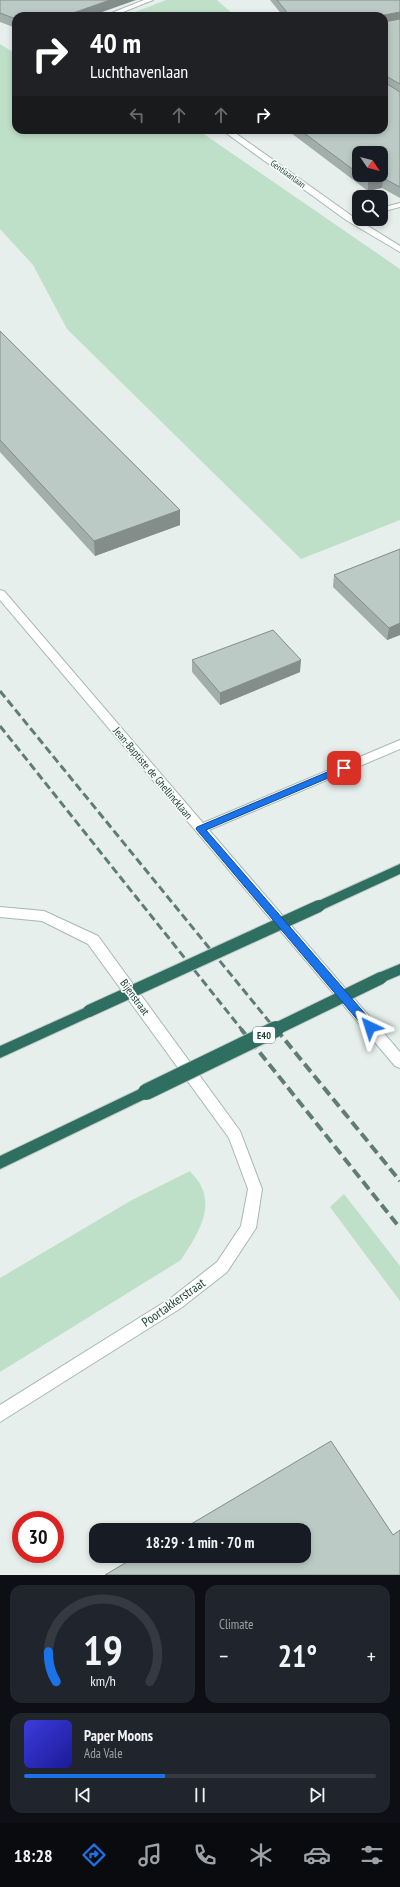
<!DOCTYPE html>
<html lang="en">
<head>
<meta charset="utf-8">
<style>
	body { margin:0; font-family:"PT Sans Narrow",sans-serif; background:#20242c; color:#f1f3f6; height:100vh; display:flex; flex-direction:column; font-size:15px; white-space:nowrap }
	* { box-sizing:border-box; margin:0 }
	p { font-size:13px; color:#9ea1a6 }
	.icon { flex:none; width:22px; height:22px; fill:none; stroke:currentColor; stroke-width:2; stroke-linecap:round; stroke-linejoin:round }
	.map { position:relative; height:1575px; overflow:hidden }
	.drawer { display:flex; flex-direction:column; gap:10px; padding:10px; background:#0d0f14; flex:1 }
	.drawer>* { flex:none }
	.guide { position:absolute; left:12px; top:12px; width:376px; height:122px; border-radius:12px; box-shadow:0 2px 6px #0003; background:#202124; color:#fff; overflow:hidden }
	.needle { width:26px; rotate:125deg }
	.fabs { position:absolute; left:352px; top:146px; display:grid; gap:8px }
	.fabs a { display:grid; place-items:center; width:36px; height:36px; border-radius:8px; background:#171b24; box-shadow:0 2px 6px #0003; font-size:20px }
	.speed { position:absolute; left:12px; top:1511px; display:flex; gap:8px; font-size:20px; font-weight:700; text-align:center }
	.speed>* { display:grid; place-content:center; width:52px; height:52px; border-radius:50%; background:#171b24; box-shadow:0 2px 6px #0003; line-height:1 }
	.speed .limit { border:6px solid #d22; background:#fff; color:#111 }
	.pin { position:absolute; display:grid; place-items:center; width:34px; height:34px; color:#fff; margin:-17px; border-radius:8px; box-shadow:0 2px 6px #0006 }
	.me { position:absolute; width:44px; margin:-22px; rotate:319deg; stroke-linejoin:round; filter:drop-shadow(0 0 3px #0008) }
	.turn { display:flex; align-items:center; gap:14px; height:84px; padding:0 12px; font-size:18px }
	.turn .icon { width:52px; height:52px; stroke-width:2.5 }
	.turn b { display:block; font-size:28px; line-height:34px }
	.lanes { display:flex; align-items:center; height:38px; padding:0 12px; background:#0003; justify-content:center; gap:20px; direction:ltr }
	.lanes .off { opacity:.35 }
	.big { font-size:30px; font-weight:600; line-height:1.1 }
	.drawer .tile { flex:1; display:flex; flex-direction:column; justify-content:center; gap:6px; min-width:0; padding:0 14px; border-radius:12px; background:#20242c }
	.drawer .dial { align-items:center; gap:0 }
	.dial svg { height:104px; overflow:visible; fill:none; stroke:#363941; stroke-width:7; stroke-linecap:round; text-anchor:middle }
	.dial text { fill:#f1f3f6; stroke:none }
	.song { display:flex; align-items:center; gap:12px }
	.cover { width:48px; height:48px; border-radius:6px; background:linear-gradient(135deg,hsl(240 70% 55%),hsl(240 70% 35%)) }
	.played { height:4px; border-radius:2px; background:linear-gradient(90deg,#1a73e8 40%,#363941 40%) }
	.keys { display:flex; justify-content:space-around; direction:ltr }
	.heat { display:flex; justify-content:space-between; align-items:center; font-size:22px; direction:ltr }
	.drawer .tiles { flex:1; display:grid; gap:10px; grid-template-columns:1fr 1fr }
	.tile:last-child { grid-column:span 2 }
	.trip { position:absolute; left:89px; top:1523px; width:222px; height:40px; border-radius:12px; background:#171b24; box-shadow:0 2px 6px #0003; font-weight:600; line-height:40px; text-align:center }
	.tab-bar { display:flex; height:64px; justify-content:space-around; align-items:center; background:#090b0e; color:#9ea1a6 }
	.tab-bar .icon { width:28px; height:28px }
	.tab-bar .on { color:#1a73e8 }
	.tab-bar b { font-size:18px; color:#f1f3f6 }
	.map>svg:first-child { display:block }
	.green { fill:#bfe0c8 }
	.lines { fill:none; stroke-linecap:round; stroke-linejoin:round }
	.street-casing { stroke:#a8b8b2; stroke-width:2 }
	.highway-casing { stroke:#c2cac8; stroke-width:2 }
	.street { fill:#fff; fill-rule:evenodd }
	.highway { fill:#2f6f62; fill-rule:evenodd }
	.rail-far1 { stroke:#5f7d75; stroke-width:3; stroke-dasharray:8 4; stroke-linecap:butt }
	.rail { stroke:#5f7d75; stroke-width:4; stroke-dasharray:10 5; stroke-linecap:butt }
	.highway-bridge-far1-casing { stroke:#c2cac8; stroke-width:14; stroke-linecap:butt }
	.highway-bridge-casing { stroke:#c2cac8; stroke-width:18; stroke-linecap:butt }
	.highway-bridge-far1 { stroke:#2f6f62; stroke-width:12 }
	.highway-bridge { stroke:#2f6f62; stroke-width:16 }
	.wall { fill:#a1aea9; fill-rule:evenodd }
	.shaded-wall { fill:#838d89 }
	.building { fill:#bbcac4; stroke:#838d89 }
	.route { fill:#1a73e8; stroke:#114b97 }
	.labels { text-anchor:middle; stroke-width:3.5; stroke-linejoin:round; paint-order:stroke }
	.far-street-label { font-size:9px; fill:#24423a; stroke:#f7fbf9 }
	.shield { fill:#f7fbf9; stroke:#637a73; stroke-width:1 }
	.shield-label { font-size:10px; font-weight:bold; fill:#24423a }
	.street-label { font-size:11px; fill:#24423a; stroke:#f7fbf9 }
	.near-street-label { font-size:13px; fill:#24423a; stroke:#f7fbf9 }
</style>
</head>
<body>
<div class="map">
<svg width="400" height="1575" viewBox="0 0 400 1575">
	<rect width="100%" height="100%" fill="#e6efeb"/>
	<g class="green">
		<path d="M166,0H217L235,16H125Z"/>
		<path d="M0,44L16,54V130H198L400,269V520L301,559L67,329L33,265L0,229Z"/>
		<path d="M190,1171C194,1176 200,1182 202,1188C213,1214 194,1239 181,1260L0,1372V1278L132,1200Z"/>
		<path d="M344,1194L400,1266V1301L330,1207Z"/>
	</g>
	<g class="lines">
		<defs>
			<g id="street">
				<path d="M144,0H153L113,16H104Z"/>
				<path d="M222,130H231L352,216L400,246V252L346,220Z"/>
				<path d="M400,203V207L381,212V208Z"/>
				<path d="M0,590L4,591L203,823L400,740V749L209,830L400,1052V1068L395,1066L0,600Z"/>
				<path d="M0,907L44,911L98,936L240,1131L262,1189L256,1228L227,1272L181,1308L0,1422V1405L171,1298L217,1262L241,1226L248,1189L229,1138L88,944L42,921L0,917Z"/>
			</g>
			<g id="highway">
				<path d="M400,864V874L324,909L319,911L314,909L313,906L314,903Z"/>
				<path d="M400,964V975L381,983L376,982L374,978L376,974Z"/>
				<path d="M89,1006L94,1007L96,1011L94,1015L0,1058V1046Z"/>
				<path d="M146,1086L151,1088L153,1092L151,1096L0,1169V1156Z"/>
			</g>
		</defs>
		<use href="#street" class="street-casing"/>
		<use href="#highway" class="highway-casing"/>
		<use href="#street" class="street"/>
		<use href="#highway" class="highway"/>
		<g class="rail-far1">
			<path d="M0,691L276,1030"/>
			<path d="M0,726L242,1030"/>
		</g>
		<g class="rail">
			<path d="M241,1029L400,1228"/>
			<path d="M276,1029L400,1181"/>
		</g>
		<defs>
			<g id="highway-bridge-far1">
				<path d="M89,1011L319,906"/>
				<path d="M274,1030L381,978"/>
			</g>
			<path id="highway-bridge" d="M146,1092L276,1029"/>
		</defs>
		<use href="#highway-bridge-far1" class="highway-bridge-far1-casing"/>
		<use href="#highway-bridge" class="highway-bridge-casing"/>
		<use href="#highway-bridge-far1" class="highway-bridge-far1"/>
		<use href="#highway-bridge" class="highway-bridge"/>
	</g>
	<g class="wall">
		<path d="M0,0L91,16H16V28L0,22Z"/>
		<path d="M270,0H400V198L382,188L368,191L287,130H384V16H283ZM359,153L381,175H359Z"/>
		<path d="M0,331L180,510V525L95,556L0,452Z"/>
		<path d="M400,549V635L387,640L333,587L334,575Z"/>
		<path d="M192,660L300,672L220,705L192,672Z"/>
	</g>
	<g class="shaded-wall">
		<path d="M110,0H136L91,16H67V15Z"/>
		<path d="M400,12V21L384,24V15Z"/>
		<path d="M383,178L382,188L368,191V182Z"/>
		<path d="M180,510V525L95,556L94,541Z"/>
		<path d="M400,623V635L387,640L389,628Z"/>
		<path d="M301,660L300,672L220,705V693Z"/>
	</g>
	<g class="building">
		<path d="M0,0H110L67,15L64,14L60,16H16V19L0,13Z"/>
		<path d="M277,0H400V12L384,15V19V16H290Z"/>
		<path d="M400,19V84L384,75V22Z"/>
		<path d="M384,82L400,92V187L383,178L368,182L360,175H381V153H359V174L300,130H384Z"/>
		<path d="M0,331L180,510L94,541L0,440Z"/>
		<path d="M400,549V623L389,628L334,575Z"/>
		<path d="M273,630L301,660L220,693L192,660Z"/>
		<path d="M331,1441L393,1535L400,1530V1575H105L137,1556H304V1530H181Z"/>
	</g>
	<path class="route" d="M344,765L348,768L347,770L206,830L374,1024L375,1027L370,1031L366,1030L196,829L197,827Z"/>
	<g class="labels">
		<g class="far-street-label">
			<text transform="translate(288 174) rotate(36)" y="3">Gentiaanlaan</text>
		</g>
		<rect class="shield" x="253" y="1027" width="22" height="16" rx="3"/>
		<g class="shield-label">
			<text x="264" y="1039">E40</text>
		</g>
		<g class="street-label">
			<text transform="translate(153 773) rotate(50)" y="4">Jean-Baptiste de Ghellincklaan</text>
			<text transform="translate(135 997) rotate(54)" y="4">Bijenstraat</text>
		</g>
		<g class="near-street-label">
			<text transform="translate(173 1302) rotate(-35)" y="5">Poortakkerstraat</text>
		</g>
	</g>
</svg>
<div class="fabs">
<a><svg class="needle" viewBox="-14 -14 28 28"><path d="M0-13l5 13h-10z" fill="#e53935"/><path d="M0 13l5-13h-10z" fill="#9ea1a6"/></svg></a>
<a><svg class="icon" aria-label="search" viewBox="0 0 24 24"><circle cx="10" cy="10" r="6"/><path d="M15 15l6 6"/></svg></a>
</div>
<div class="speed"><div class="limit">30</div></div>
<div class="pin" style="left:344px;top:768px;background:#d93025"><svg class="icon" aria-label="arrive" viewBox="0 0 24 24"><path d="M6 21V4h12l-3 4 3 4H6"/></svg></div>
<svg class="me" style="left:370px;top:1027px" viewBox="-20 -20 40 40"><path d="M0-17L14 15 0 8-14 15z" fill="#1a73e8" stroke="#fff" stroke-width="4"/></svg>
<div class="trip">18:29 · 1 min · 70 m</div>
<div class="guide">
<div class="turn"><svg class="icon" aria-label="right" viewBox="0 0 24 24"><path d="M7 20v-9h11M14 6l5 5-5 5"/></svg><div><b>40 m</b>Luchthavenlaan</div></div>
<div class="lanes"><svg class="icon off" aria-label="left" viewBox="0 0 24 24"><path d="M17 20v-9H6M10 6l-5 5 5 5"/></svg><svg class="icon off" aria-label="ahead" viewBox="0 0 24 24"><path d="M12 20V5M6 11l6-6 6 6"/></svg><svg class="icon off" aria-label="ahead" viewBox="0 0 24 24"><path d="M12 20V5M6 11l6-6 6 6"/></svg><svg class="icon" aria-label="right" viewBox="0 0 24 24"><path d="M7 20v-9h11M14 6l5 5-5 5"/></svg></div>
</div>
</div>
<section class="drawer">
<div class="tiles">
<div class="tile dial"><svg viewBox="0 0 100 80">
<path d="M14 69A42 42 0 1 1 86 69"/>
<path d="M14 69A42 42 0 0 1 8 46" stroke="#1a73e8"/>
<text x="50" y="56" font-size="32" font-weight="700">19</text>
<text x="50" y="72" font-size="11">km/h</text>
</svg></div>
<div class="tile"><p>Climate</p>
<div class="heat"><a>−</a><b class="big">21°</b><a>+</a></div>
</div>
<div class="tile">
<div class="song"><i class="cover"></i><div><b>Paper Moons</b><p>Ada Vale</p></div></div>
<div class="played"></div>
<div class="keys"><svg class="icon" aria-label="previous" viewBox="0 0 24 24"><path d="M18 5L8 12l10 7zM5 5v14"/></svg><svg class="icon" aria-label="pause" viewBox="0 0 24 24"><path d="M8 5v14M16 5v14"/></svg><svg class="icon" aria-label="next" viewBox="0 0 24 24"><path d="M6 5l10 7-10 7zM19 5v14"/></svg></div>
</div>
</div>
</section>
<nav class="tab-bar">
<b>18:28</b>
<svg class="icon on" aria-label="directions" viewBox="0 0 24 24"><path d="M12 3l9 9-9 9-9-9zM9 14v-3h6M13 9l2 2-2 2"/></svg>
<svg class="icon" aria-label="music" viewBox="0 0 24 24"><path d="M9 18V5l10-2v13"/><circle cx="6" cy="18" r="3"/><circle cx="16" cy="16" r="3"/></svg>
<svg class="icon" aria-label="phone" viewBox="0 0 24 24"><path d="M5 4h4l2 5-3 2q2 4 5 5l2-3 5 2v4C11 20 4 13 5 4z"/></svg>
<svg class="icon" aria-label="climate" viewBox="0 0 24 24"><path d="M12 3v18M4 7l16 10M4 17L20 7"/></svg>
<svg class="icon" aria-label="car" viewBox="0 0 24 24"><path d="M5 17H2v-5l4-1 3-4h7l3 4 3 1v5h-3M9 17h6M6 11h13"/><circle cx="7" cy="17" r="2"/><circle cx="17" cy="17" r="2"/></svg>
<svg class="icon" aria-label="filters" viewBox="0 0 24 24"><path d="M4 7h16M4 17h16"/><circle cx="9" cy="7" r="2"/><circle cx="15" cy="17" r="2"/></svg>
</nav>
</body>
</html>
